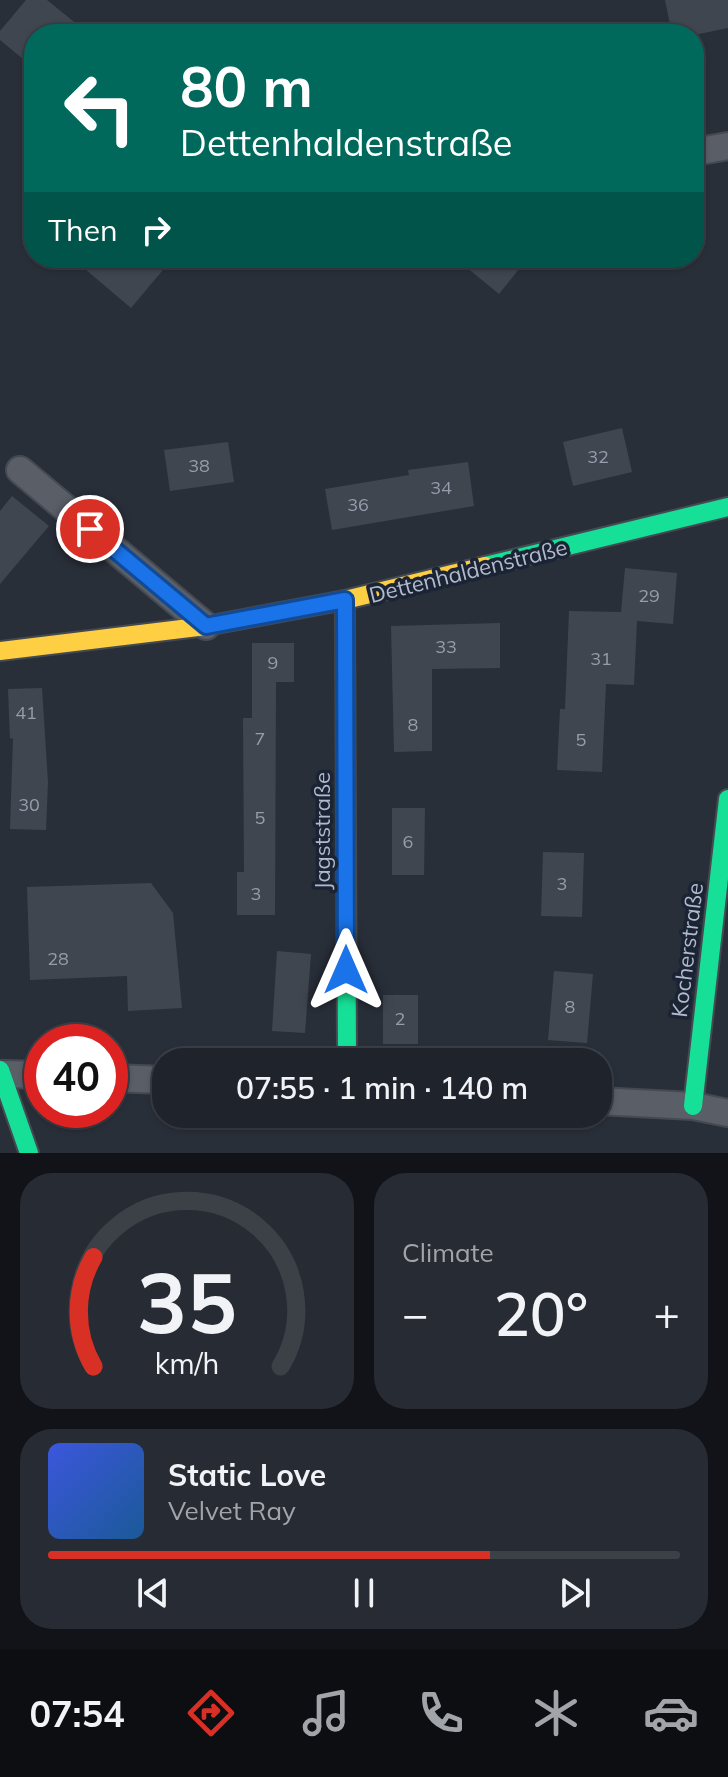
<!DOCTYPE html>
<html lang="en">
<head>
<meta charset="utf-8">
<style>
	body { margin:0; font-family:Mulish,sans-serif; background:#272b33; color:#f1f3f6; height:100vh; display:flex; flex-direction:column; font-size:30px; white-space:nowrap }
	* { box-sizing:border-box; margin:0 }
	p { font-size:26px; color:#a1a4a9 }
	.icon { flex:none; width:44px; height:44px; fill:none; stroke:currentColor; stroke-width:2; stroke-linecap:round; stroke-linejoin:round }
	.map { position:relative; height:1153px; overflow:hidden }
	.sheet { display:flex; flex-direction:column; gap:20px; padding:20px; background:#111318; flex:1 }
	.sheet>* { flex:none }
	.guide { position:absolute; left:24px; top:24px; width:680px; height:244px; border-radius:32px; box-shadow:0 2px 6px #0004,0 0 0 2px #3c4047; background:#00695c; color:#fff; overflow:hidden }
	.speed { position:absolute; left:24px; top:1024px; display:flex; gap:16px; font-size:40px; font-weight:700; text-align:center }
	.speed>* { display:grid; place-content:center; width:104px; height:104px; border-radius:50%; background:#1f232b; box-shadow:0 2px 6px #0004,0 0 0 2px #3c4047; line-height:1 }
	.speed .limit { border:12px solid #d22; background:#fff; color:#111 }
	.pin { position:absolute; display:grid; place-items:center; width:68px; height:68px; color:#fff; margin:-34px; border:4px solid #fff; border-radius:50%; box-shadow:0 2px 8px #0007 }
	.me { position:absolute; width:88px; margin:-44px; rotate:0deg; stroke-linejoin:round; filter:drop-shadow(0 0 6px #0008) }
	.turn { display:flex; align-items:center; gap:28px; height:168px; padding:0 24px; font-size:36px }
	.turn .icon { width:104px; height:104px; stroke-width:2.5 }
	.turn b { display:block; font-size:56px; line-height:68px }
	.then { display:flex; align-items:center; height:76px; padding:0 24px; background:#0003; gap:16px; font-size:30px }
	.big { font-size:60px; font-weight:600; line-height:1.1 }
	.sheet .tile { flex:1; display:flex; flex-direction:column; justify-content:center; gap:12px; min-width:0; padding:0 28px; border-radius:32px; background:#272b33 }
	.sheet .dial { align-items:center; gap:0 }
	.dial svg { height:208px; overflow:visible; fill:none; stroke:#3c4047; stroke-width:7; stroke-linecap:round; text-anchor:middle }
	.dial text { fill:#f1f3f6; stroke:none }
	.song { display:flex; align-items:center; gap:24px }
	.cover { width:96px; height:96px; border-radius:12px; background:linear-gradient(135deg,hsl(230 70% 55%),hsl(210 70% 35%)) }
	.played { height:8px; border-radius:4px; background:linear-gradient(90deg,#d93025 70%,#3c4047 70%) }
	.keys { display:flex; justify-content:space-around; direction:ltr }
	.heat { display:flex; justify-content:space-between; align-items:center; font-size:44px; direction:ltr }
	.sheet .tiles { flex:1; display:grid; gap:20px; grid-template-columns:1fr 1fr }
	.tile:last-child { grid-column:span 2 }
	.trip { position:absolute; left:152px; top:1048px; width:460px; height:80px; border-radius:32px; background:#1f232b; box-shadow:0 2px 6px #0004,0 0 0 2px #3c4047; font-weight:600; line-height:80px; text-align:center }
	.tab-bar { display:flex; height:128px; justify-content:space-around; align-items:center; background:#0c0e11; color:#a1a4a9 }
	.tab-bar .icon { width:56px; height:56px }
	.tab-bar .selected { color:#d93025 }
	.tab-bar b { font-size:36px; color:#f1f3f6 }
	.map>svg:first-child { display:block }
	.building { fill:#40464f }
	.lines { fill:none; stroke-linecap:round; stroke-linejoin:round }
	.street-casing { stroke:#454a52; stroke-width:30 }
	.fast-casing { stroke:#454a52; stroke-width:22 }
	.slow-casing { stroke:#454a52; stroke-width:22 }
	.street { stroke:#595e67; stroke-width:26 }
	.fast { stroke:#16e098; stroke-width:18 }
	.slow { stroke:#ffcf43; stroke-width:18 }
	.route-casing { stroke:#114b97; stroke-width:20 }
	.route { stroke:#1a73e8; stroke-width:14 }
	.labels { text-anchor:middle; stroke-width:7; stroke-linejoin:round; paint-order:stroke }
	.number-label { font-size:18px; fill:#969dac }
	.street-label { font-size:22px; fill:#b2bacb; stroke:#1b2435 }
</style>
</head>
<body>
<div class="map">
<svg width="728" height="1153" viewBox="0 0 728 1153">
	<rect width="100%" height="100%" fill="#292f39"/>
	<g class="building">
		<path d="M26,0H47L89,34H34V68L0,40V31Z"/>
		<path d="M665,0H728V28L699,34H672Z"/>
		<path d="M72,258H173L131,308Z"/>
		<path d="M455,258H528L499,294Z"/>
		<path d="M622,428L632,472L573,486L563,442Z"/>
		<path d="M228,442L234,482L170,491L164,450Z"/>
		<path d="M468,462L474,506L332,530L325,489L409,475L408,470Z"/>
		<path d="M12,496L49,526L0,584V511Z"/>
		<path d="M625,568L677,573L673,624L637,621L634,685L606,684L602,772L557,770L560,709H565L569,611L621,612Z"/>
		<path d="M500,623V668L432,669V751L394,752L391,626Z"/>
		<path d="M252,643H294V682H276L275,915H237V872H244L243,718H252Z"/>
		<path d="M42,688L48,782L46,830L10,829L13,738L10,739L8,689Z"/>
		<path d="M392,808H425L424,875H392Z"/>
		<path d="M543,852L584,853L582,917L541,916Z"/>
		<path d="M151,883L173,913L182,1008L128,1011L127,976L30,980L27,887Z"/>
		<path d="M277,951L311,954L305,1033L272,1031Z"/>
		<path d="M554,971L593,974L587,1043L548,1040Z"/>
		<rect x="383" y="995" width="35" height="49"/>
	</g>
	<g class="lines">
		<defs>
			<g id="street">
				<path d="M694,152L728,146"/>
				<path d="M20,470L206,626"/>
				<path d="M2,1074L42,1075"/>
				<path d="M110,1078L166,1080"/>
				<path d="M598,1101L693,1106L728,1113"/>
			</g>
			<g id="fast">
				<path d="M485,566L728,507"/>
				<path d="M345,600L347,1062"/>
				<path d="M0,1070L29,1153"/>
				<path d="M693,1106L728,799"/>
			</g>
			<path id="slow" d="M0,651L206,626L345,600L485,566"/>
		</defs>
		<use href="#street" class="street-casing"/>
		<use href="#fast" class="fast-casing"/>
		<use href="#slow" class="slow-casing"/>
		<use href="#street" class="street"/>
		<use href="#fast" class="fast"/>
		<use href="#slow" class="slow"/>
	</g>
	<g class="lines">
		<defs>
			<path id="route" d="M90,529L206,626L345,600L346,970"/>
		</defs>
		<use href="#route" class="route-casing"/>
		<use href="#route" class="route"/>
	</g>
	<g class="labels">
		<g class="number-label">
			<text x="598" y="463">32</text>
			<text x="199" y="472">38</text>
			<text x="441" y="494">34</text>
			<text x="358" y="511">36</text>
			<text x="649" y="602">29</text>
			<text x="446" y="653">33</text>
			<text x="601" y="665">31</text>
			<text x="273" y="669">9</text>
			<text x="26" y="719">41</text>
			<text x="413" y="731">8</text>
			<text x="260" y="745">7</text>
			<text x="581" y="746">5</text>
			<text x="29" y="811">30</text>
			<text x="260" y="824">5</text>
			<text x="408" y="848">6</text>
			<text x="562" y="890">3</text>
			<text x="256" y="900">3</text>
			<text x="58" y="965">28</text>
			<text x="570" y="1013">8</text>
			<text x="400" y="1025">2</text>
		</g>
		<g class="street-label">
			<text transform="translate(468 571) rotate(-14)" y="8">Dettenhaldenstraße</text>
			<text transform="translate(322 831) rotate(-90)" y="8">Jagststraße</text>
			<text transform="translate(687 950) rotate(-83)" y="8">Kocherstraße</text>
		</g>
	</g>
</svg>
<div class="speed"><div class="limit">40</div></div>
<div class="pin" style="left:90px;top:529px;background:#d93025"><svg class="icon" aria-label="arrive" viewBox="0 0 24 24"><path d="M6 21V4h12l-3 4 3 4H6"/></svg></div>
<svg class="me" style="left:346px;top:970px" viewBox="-20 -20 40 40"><path d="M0-17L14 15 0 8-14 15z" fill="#1a73e8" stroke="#fff" stroke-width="4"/></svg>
<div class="trip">07:55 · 1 min · 140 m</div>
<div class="guide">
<div class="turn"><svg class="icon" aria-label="left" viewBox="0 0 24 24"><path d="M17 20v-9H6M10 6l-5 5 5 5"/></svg><div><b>80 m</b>Dettenhaldenstraße</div></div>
<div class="then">Then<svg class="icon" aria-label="right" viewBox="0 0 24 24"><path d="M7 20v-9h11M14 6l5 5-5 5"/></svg></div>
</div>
</div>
<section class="sheet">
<div class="tiles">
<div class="tile dial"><svg viewBox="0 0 100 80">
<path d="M14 69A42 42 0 1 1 86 69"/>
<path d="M14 69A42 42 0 0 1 14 27" stroke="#d93025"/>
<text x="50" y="56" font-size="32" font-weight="700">35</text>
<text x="50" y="72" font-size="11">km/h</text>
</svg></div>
<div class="tile"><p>Climate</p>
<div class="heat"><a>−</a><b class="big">20°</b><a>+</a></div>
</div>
<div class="tile">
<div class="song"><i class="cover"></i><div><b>Static Love</b><p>Velvet Ray</p></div></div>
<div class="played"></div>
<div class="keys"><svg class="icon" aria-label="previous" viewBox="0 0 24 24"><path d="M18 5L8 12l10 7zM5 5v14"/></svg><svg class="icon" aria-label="pause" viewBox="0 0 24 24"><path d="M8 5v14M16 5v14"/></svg><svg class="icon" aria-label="next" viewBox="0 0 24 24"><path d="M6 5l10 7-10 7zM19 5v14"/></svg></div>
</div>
</div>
</section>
<nav class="tab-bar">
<b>07:54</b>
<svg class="icon selected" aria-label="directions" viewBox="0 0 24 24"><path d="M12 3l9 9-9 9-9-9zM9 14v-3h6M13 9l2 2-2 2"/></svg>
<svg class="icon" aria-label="music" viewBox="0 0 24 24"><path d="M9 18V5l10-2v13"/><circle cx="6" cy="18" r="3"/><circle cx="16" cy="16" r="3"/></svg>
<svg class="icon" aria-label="phone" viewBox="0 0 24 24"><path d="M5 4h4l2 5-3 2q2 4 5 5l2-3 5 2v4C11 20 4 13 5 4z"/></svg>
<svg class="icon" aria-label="climate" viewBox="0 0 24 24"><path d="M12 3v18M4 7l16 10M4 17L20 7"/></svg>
<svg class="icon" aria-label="car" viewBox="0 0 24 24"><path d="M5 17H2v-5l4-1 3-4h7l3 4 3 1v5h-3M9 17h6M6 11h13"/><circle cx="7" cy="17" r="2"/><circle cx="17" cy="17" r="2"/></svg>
</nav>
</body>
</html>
